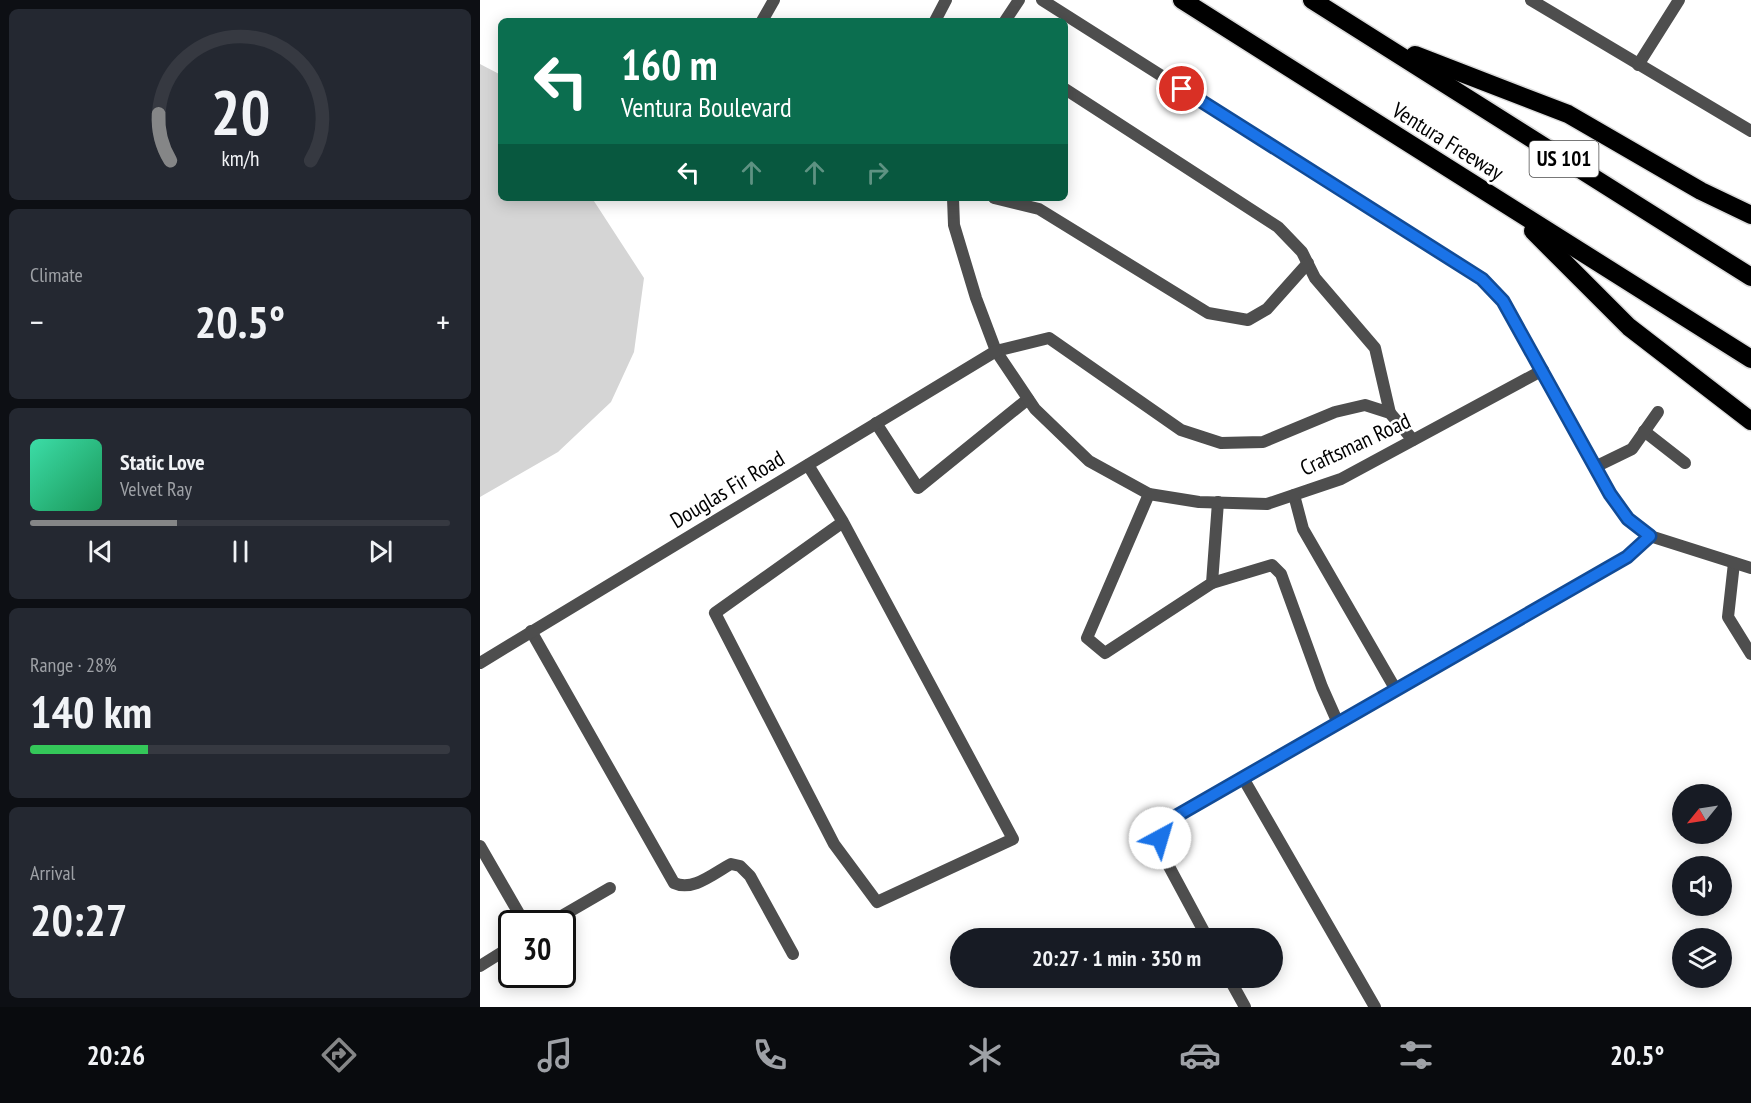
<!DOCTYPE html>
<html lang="en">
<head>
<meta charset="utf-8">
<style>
	body { margin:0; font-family:"PT Sans Narrow",sans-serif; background:#242831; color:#f1f3f6; height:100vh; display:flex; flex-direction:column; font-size:22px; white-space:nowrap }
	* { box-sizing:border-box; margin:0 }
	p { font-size:20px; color:#9ea1a6 }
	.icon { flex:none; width:33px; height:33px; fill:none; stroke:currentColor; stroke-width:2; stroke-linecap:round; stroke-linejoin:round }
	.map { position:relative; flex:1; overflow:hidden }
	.drawer { display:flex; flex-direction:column; gap:9px; padding:9px; background:#0d0f14; width:480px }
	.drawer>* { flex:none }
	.top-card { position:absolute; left:18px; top:18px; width:570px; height:183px; border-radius:9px; box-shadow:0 3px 15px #0003; background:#0b6e4f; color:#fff; overflow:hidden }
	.needle { width:39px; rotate:240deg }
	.controls { position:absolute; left:1192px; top:784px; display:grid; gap:12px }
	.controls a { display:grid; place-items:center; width:60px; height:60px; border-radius:50%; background:#171b24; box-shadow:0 3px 15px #0003; font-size:30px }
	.speed { position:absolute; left:18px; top:910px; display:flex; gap:12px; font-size:30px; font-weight:700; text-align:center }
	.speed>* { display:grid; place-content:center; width:78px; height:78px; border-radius:50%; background:#171b24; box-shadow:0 3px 15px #0003; line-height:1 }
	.speed .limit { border:3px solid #111; border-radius:9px; background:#fff; color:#111 }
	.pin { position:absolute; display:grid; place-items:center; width:51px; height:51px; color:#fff; margin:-26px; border:3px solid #fff; border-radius:50%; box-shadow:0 2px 6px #0007 }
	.me { position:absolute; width:66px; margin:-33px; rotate:39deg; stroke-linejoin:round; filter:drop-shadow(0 0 4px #0008) }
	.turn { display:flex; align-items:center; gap:21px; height:126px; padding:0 24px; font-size:27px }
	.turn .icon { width:78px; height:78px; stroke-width:2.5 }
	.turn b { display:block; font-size:42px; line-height:51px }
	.lanes { display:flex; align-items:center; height:57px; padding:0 24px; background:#0003; justify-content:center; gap:30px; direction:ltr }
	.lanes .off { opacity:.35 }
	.big { font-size:45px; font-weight:700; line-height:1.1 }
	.drawer .widget { flex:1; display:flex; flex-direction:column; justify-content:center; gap:9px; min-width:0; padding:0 21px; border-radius:9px; background:#242831 }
	.drawer .dial { align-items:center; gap:0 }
	.dial svg { height:156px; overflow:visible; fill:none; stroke:#363941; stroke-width:7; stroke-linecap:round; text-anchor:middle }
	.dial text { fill:#f1f3f6; stroke:none }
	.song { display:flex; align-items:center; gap:18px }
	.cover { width:72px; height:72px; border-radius:9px; background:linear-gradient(135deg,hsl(160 70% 55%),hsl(150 70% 35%)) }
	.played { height:6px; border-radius:3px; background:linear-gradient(90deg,#858687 35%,#363941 35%) }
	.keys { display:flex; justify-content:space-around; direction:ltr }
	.heat { display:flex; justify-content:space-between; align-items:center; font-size:33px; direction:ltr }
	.charge { height:9px; border-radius:4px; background:linear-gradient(90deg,#34c759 28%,#363941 0) }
	.trip { position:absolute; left:470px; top:928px; width:333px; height:60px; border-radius:30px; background:#171b24; box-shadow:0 3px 15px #0003; font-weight:700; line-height:60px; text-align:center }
	.dock { display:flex; height:96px; justify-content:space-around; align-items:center; background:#090b0e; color:#9ea1a6 }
	.dock .icon { width:42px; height:42px }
	.dock .on { color:#858687 }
	.dock b { font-size:27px; color:#f1f3f6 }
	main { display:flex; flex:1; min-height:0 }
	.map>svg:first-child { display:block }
	.green { fill:#d5d5d5 }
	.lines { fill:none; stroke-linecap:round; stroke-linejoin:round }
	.highway-casing { stroke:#dbdbdb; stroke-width:21 }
	.lane { stroke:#4e4e4e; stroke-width:12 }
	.street { stroke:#4e4e4e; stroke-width:12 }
	.highway { stroke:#000; stroke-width:18 }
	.route-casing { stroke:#114b97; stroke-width:15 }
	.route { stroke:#1a73e8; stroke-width:10 }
	.labels { text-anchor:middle; stroke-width:5; stroke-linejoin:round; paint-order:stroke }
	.shield { fill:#fff; stroke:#4c4c4c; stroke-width:1.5 }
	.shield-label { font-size:21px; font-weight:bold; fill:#000 }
	.street-label { font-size:22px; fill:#000; stroke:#fff }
</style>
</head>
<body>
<main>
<section class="drawer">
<div class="widget dial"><svg viewBox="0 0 100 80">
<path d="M14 69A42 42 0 1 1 86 69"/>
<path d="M14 69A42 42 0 0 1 8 45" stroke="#858687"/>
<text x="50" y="56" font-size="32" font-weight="700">20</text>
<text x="50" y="72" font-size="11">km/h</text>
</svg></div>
<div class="widget"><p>Climate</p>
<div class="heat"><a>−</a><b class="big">20.5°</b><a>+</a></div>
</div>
<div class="widget">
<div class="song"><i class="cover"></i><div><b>Static Love</b><p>Velvet Ray</p></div></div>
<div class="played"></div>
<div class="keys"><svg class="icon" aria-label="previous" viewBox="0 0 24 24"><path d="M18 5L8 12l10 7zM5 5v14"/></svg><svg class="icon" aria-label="pause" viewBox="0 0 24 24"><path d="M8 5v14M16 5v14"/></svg><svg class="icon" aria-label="next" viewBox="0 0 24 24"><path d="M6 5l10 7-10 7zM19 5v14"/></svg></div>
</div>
<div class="widget"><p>Range · 28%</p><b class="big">140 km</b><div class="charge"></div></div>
<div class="widget"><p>Arrival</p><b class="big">20:27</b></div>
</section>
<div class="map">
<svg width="1271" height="1007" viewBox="0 0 1271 1007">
	<rect width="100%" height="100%" fill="#fff"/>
	<path class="green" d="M0,64L21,75V198H112L164,278L154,352L131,402L78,452L0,497Z"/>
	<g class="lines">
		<defs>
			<g id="highway">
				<path d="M702,0L1271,359"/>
				<path d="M832,0L1271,277"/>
				<path d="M935,55L1088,114L1221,191L1271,215"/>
				<path d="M1053,231L1149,327L1271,421"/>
			</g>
		</defs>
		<use href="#highway" class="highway-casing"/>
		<g class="lane">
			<path d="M1051,0L1271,131"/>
			<path d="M282,21L294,0"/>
			<path d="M455,21L466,0"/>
			<path d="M1158,65L1199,0"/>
			<path d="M585,89L798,227L822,252L835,278L895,348L910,413"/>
			<path d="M514,198L559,209L728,313L768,320L787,309L828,263"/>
			<path d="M516,351L569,338L701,430L741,443L783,442L855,412L885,405L910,413L933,440"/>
			<path d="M396,423L438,488L548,399"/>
			<path d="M1164,431L1205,463"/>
			<path d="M328,465L363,522L533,839L397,902L354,844L235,613L363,522"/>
			<path d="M1115,467L1152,449L1178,412"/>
			<path d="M669,494L607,638L625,653L732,583L738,502"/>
			<path d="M814,495L823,529L916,690"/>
			<path d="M1254,563L1248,617L1271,654"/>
			<path d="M732,583L792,565L801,574L842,687L858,723"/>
			<path d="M51,631L194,883C213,892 234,873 251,864L260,866L270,876L313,954"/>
			<path d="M763,778L895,1007"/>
			<path d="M0,846L45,924"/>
			<path d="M68,924L130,888"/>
			<path d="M0,966L32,946"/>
		</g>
		<g class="street">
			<path d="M562,0L1002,279L1023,301L1130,494L1147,519L1170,536L1271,568"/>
			<path d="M525,21L539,0"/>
			<path d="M473,198L474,225L496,298L516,351L555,409L609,461L669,494L719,502L787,504L861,479L1063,370"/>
			<path d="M0,663L516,351"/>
			<path d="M728,939L685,859L680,838L693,818L1147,557L1170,536"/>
			<path d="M749,978L765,1007"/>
		</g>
		<use href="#highway" class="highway"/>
	</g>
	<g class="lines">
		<defs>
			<path id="route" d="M680,838L693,818L1147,557L1170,536L1148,519L1130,494L1023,301L1002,279L702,89"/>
		</defs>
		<use href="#route" class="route-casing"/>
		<use href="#route" class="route"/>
	</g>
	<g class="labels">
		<rect class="shield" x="1049.5" y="141" width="69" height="36" rx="4.5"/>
		<g class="shield-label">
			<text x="1084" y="166">US 101</text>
		</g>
		<g class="street-label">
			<text transform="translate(968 141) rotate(32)" y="8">Ventura Freeway</text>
			<text transform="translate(875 444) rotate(-25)" y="8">Craftsman Road</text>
			<text transform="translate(247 489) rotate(-31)" y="8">Douglas Fir Road</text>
		</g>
	</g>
</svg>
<div class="controls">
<a><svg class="needle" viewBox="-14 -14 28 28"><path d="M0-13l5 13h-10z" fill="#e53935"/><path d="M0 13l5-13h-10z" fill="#9ea1a6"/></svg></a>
<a><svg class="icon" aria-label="sound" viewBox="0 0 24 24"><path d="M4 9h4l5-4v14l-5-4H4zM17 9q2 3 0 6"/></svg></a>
<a><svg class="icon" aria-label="layers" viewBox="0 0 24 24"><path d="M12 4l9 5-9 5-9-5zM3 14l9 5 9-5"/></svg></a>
</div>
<div class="speed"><div class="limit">30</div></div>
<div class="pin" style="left:702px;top:89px;background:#d93025"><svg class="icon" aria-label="arrive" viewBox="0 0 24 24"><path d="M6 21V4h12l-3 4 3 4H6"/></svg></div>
<svg class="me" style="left:680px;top:838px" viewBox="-20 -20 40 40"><circle r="19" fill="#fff"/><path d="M0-13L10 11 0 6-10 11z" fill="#1a73e8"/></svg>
<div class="trip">20:27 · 1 min · 350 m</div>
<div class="top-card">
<div class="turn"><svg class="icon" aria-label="left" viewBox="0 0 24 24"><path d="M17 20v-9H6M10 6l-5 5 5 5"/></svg><div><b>160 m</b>Ventura Boulevard</div></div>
<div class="lanes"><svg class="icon" aria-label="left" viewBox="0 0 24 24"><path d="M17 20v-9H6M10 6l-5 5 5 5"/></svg><svg class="icon off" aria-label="ahead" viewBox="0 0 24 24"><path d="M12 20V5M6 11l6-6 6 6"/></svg><svg class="icon off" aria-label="ahead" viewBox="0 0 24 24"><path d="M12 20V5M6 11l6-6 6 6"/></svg><svg class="icon off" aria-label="right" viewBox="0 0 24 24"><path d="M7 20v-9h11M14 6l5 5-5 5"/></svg></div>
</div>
</div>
</main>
<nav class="dock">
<b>20:26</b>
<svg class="icon on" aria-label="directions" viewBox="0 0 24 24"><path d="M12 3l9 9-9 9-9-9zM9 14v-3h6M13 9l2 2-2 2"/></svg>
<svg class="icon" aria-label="music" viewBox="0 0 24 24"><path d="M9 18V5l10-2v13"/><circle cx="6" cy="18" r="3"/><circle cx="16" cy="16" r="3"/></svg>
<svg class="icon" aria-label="phone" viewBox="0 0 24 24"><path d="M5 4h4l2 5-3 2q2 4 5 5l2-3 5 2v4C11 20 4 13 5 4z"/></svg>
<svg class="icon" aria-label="climate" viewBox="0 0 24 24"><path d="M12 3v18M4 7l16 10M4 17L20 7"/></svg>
<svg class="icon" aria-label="car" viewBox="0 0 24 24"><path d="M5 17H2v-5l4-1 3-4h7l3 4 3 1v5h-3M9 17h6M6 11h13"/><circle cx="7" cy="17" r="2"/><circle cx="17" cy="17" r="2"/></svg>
<svg class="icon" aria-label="filters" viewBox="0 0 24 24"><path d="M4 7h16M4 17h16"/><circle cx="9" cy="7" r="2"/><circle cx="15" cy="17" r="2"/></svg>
<b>20.5°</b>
</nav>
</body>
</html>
